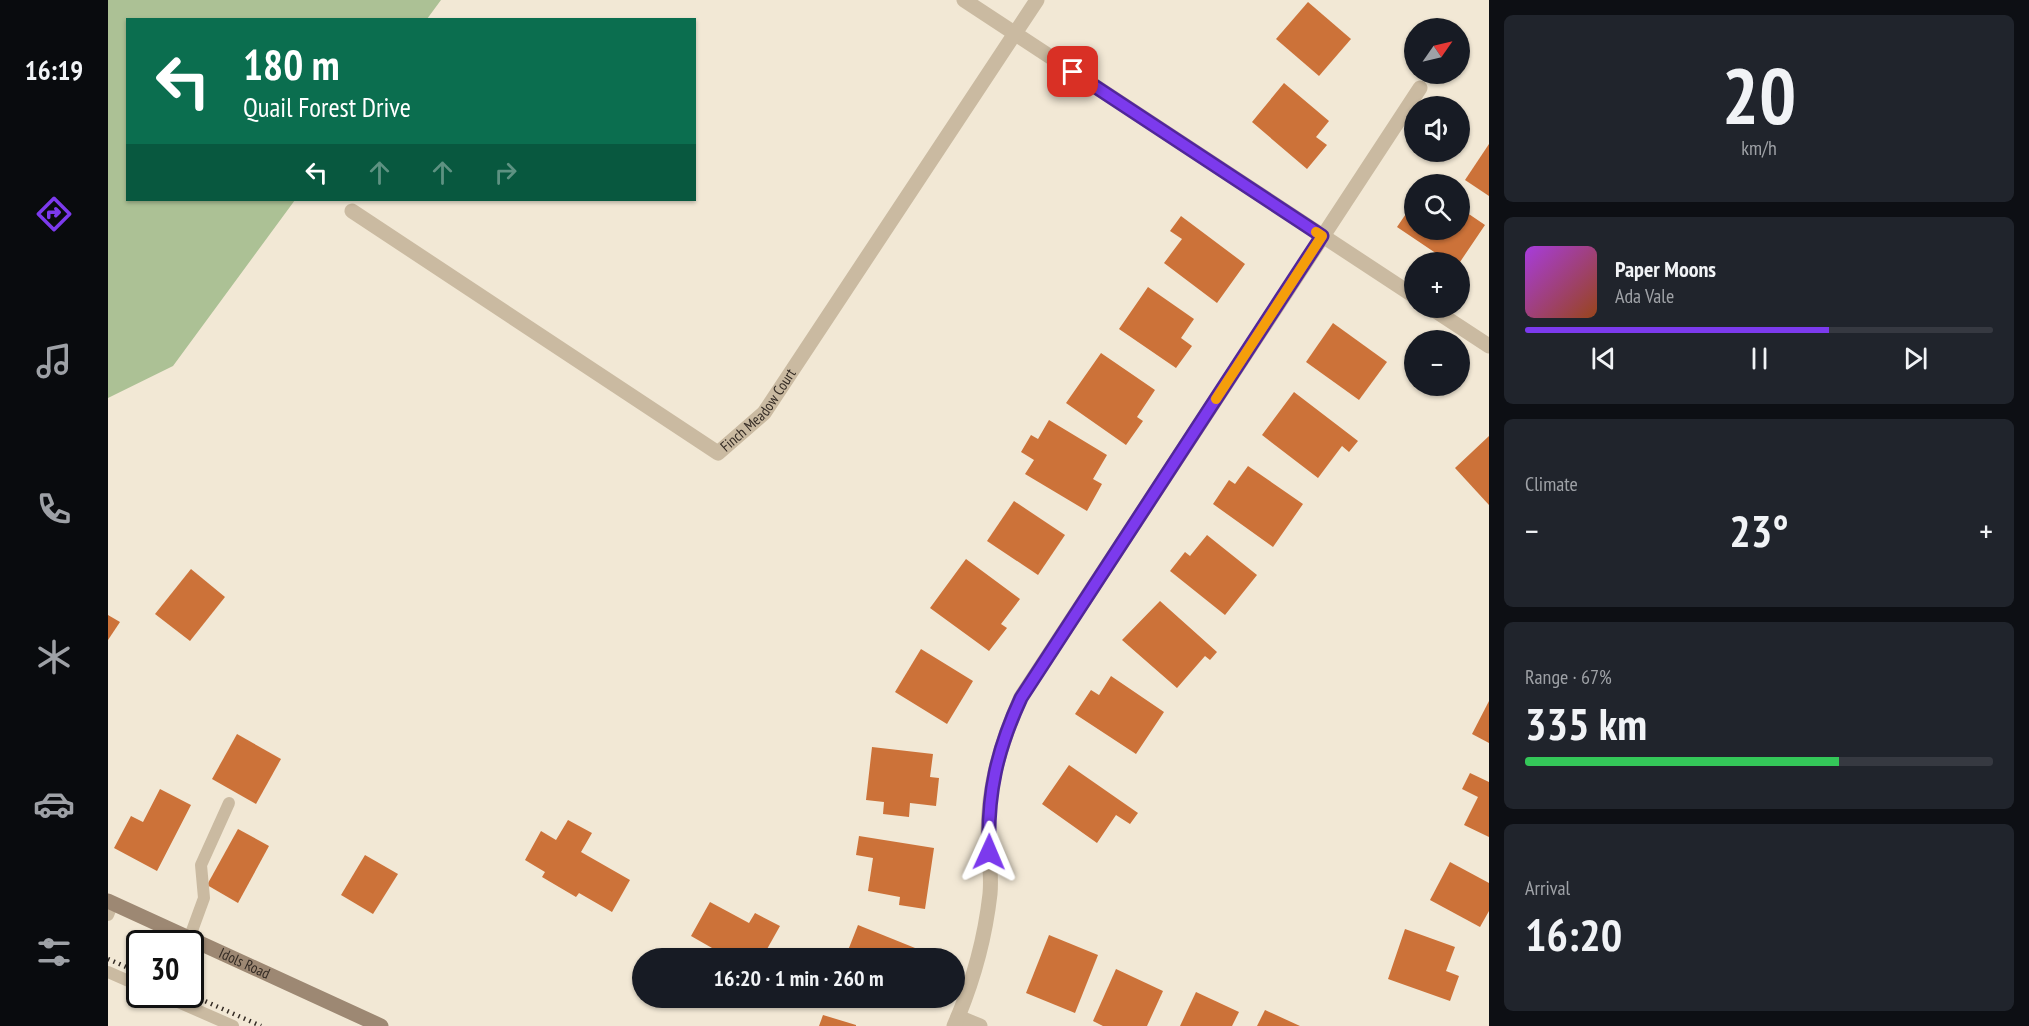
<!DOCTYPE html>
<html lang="en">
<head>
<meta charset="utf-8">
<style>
	body { margin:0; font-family:"PT Sans Narrow",sans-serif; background:#20242c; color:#f1f3f6; height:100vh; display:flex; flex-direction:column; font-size:22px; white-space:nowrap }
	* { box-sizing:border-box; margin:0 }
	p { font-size:20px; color:#9ea1a6 }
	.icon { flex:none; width:33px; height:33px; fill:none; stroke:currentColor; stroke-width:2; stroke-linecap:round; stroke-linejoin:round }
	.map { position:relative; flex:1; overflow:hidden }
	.sheet { display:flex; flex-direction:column; gap:15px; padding:15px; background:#0d0f14; width:540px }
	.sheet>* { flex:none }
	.banner { position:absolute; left:18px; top:18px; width:570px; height:183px; border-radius:0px; box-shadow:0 2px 4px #0004; background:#0b6e4f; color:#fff; overflow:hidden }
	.needle { width:39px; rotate:56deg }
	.tools { position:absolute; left:1296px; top:18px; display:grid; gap:12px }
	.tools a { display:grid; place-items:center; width:66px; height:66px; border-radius:50%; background:#171b24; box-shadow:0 2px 4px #0004; font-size:30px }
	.speed { position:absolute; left:18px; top:930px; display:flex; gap:12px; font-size:30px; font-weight:700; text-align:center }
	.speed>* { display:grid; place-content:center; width:78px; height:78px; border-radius:50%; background:#171b24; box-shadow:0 2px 4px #0004; line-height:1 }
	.speed .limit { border:3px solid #111; border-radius:9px; background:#fff; color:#111 }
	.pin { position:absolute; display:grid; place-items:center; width:51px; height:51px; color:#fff; margin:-26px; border-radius:12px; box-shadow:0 3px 9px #0006 }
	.me { position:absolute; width:66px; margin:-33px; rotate:1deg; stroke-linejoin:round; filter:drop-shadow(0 0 4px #0008) }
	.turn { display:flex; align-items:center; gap:21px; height:126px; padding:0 18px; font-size:27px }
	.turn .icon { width:78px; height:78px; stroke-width:2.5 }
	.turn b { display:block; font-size:42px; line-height:51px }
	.lanes { display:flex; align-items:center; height:57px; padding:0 18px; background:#0003; justify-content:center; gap:30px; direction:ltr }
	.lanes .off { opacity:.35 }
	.big { font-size:45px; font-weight:800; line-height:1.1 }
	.sheet .tile { flex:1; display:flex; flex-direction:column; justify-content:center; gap:9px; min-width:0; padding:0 21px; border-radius:9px; background:#20242c }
	.sheet .dial { align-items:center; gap:0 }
	.dial b { font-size:78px; line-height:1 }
	.song { display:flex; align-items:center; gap:18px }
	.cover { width:72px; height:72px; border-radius:9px; background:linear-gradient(135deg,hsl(280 70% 55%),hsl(20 70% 35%)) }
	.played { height:6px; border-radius:3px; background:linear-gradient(90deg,#7c3aed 65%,#363941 65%) }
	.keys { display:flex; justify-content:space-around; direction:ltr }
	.heat { display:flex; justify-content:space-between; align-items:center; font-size:33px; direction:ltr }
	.charge { height:9px; border-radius:4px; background:linear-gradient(90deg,#34c759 67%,#363941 0) }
	.trip { position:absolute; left:524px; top:948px; width:333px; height:60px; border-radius:30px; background:#171b24; box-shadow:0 2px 4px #0004; font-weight:800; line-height:60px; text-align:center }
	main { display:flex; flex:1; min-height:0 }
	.tabs { display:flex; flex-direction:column; width:108px; justify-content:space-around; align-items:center; background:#090b0e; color:#9ea1a6 }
	.tabs .icon { width:42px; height:42px }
	.tabs .current { color:#7c3aed }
	.tabs b { font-size:27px; color:#f1f3f6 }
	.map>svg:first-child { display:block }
	.green { fill:#acc195 }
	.building { fill:#cc7239 }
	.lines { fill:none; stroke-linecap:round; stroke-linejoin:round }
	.lane { stroke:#cabaa1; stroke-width:12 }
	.street { stroke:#cabaa1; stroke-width:15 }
	.secondary { stroke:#9d8873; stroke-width:15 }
	.rail { stroke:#342b24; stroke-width:4.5; stroke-dasharray:1.5 4.5; stroke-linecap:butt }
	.route-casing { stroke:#51269a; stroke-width:15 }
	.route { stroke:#7c3aed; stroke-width:10 }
	.slow { stroke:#f59e0b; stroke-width:10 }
	.labels { text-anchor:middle; stroke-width:4.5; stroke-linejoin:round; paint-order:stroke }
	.street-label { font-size:15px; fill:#342b24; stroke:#f9f2e1 }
</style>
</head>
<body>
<main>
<nav class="tabs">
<b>16:19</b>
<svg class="icon current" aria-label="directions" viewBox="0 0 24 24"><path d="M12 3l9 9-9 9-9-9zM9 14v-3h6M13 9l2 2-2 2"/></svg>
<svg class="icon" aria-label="music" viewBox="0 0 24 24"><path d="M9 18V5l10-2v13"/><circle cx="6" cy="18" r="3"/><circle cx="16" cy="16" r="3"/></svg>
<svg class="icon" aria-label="phone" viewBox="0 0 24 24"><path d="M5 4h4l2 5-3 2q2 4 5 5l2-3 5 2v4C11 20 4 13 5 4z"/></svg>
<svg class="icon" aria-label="climate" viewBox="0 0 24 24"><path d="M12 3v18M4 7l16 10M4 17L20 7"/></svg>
<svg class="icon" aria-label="car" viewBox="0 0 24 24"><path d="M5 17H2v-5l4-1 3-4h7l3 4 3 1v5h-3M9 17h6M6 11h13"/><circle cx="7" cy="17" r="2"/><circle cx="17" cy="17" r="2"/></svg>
<svg class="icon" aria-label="filters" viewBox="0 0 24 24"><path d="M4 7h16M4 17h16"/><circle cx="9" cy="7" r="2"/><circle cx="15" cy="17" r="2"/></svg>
</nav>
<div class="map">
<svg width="1381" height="1026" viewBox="0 0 1381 1026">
	<rect width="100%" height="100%" fill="#f2e8d5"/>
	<path class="green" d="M0,0H333L319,19L20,20V200H187L65,366L0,398Z"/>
	<g class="building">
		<path d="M1200,2L1243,39L1211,76L1168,39Z"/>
		<path d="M1176,83L1221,121L1208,137L1219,145L1199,169L1144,122Z"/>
		<path d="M1381,144V196L1357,180Z"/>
		<path d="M1304,205L1306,206V230H1352V208L1377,225L1352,262H1341L1289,227Z"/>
		<path d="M1073,216L1137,264L1109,303L1056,263L1074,239L1062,231Z"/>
		<path d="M1040,287L1086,319L1073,338L1084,346L1068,368L1011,329Z"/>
		<path d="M1225,323L1279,362L1251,400L1198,362Z"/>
		<path d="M993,353L1047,390L1029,417L1035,421L1018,445L958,403Z"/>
		<path d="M1186,392L1250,441L1241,452L1234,446L1210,478L1154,435Z"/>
		<path d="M941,420L999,455L985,479L994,484L979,511L917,474L926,460L913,452L923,435L930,439Z"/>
		<path d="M1381,436V505L1347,468Z"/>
		<path d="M1140,466L1195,504L1165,547L1105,504L1121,480L1127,484Z"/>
		<path d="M906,501L957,535L930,575L879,541Z"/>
		<path d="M1099,535L1149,575L1117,615L1062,571L1077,552L1082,556Z"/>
		<path d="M858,559L912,599L893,624L899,628L881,651L822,608Z"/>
		<path d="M83,569L117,597L82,641L47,614Z"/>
		<path d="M1052,601L1109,652L1102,660L1097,656L1069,688L1014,640Z"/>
		<path d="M0,615L12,622L0,640Z"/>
		<path d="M813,649L865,681L839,724L787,692Z"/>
		<path d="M1003,676L1056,712L1028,754L967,714L983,690L991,695Z"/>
		<path d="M1381,701V743L1364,734Z"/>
		<path d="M129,734L173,759L148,804L104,779Z"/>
		<path d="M764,747L825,754L822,777L831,778L828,806L802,803L801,817L775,814L776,802L758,800Z"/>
		<path d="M961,765L1030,813L1022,824L1008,815L989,843L934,804Z"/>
		<path d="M1362,773L1381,782V837L1356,825L1370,797L1354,789Z"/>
		<path d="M52,789L83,805L49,871L6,848L23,816L35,822Z"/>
		<path d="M460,820L484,833L473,852L522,880L504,912L471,893L468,897L434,877L437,872L417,860L433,831L448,840Z"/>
		<path d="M130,829L161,846L130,903L99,885Z"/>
		<path d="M751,836L826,848L817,909L791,905L792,897L760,891L765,858L748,855Z"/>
		<path d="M257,855L290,874L265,914L233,895Z"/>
		<path d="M1342,862L1381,883V911L1372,927L1322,900Z"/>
		<path d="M602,902L641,923L647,913L672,926L654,958H617L618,956L583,936Z"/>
		<path d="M750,925L812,950L809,958H737Z"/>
		<path d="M1297,929L1347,947L1338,971L1351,976L1342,1001L1280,979Z"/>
		<path d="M941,935L990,955L967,1013L918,993Z"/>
		<path d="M1008,969L1055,991L1039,1026H995L985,1021Z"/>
		<path d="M1088,992L1131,1012L1124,1026H1072Z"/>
		<path d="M1157,1010L1192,1026H1149Z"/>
		<path d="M715,1015L748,1025V1026H711Z"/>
	</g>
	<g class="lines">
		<g class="lane">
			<path d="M0,915L5,903"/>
			<path d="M81,939L96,898L93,865L121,803"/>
			<path d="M0,972L32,986"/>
			<path d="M52,994L125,1026"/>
		</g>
		<g class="street">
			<path d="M856,0L1306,296"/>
			<path id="s1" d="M244,211L610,453L656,413L929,0"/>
			<path d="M1323,308L1381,346"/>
			<path d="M850,1017L872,1026"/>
			<path d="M846,1026C864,985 877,938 882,894C884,874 880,854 880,834C880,785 893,742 913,697L1312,88"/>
		</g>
		<path class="secondary" id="s2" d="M0,901L273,1026"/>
		<g class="rail">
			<path d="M0,959L32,973"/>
			<path d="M81,994L153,1026"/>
		</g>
	</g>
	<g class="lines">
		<defs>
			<path id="route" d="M881,852C879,793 889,750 913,698L1214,236L965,72"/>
		</defs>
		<use href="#route" class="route-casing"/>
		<use href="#route" class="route"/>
		<path class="slow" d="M1108,399L1214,236L1208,232"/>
	</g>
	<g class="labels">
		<g class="street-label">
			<text dy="5" stroke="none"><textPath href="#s1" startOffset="498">Finch Meadow Court</textPath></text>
			<text dy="5" stroke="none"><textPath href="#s2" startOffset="150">Idols Road</textPath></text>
		</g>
	</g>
</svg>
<div class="tools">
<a><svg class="needle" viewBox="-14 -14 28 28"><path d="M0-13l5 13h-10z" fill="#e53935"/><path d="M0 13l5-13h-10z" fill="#9ea1a6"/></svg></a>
<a><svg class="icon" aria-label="sound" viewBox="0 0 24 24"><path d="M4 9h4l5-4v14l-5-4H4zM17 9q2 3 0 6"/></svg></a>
<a><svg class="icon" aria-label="search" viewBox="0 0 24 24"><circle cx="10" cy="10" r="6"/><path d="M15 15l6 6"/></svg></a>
<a>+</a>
<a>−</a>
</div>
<div class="speed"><div class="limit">30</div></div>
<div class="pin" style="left:965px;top:72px;background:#d93025"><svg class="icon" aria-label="arrive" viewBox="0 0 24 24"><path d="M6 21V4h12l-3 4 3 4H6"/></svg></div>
<svg class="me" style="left:881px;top:852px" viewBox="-20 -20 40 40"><path d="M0-17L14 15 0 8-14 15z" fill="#7c3aed" stroke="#fff" stroke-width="4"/></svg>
<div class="trip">16:20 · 1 min · 260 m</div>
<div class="banner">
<div class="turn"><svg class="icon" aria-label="left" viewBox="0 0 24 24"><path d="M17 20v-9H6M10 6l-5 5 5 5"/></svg><div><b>180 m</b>Quail Forest Drive</div></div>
<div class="lanes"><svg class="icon" aria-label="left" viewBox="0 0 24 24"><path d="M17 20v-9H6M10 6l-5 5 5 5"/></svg><svg class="icon off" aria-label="ahead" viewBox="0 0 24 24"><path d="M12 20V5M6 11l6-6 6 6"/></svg><svg class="icon off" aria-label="ahead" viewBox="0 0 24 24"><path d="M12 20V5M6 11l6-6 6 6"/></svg><svg class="icon off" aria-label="right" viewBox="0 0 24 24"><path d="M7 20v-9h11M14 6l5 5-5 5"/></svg></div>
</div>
</div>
<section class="sheet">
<div class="tile dial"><b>20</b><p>km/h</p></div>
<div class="tile">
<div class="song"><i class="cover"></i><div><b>Paper Moons</b><p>Ada Vale</p></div></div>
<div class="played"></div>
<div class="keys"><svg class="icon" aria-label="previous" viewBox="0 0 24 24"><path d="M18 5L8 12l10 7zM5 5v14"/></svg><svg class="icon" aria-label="pause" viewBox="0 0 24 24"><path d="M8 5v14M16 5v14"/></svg><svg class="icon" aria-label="next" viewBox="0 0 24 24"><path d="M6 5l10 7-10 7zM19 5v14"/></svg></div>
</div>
<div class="tile"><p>Climate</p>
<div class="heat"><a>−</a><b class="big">23°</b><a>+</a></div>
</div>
<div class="tile"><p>Range · 67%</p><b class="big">335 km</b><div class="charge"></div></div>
<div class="tile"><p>Arrival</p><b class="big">16:20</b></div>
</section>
</main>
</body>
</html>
